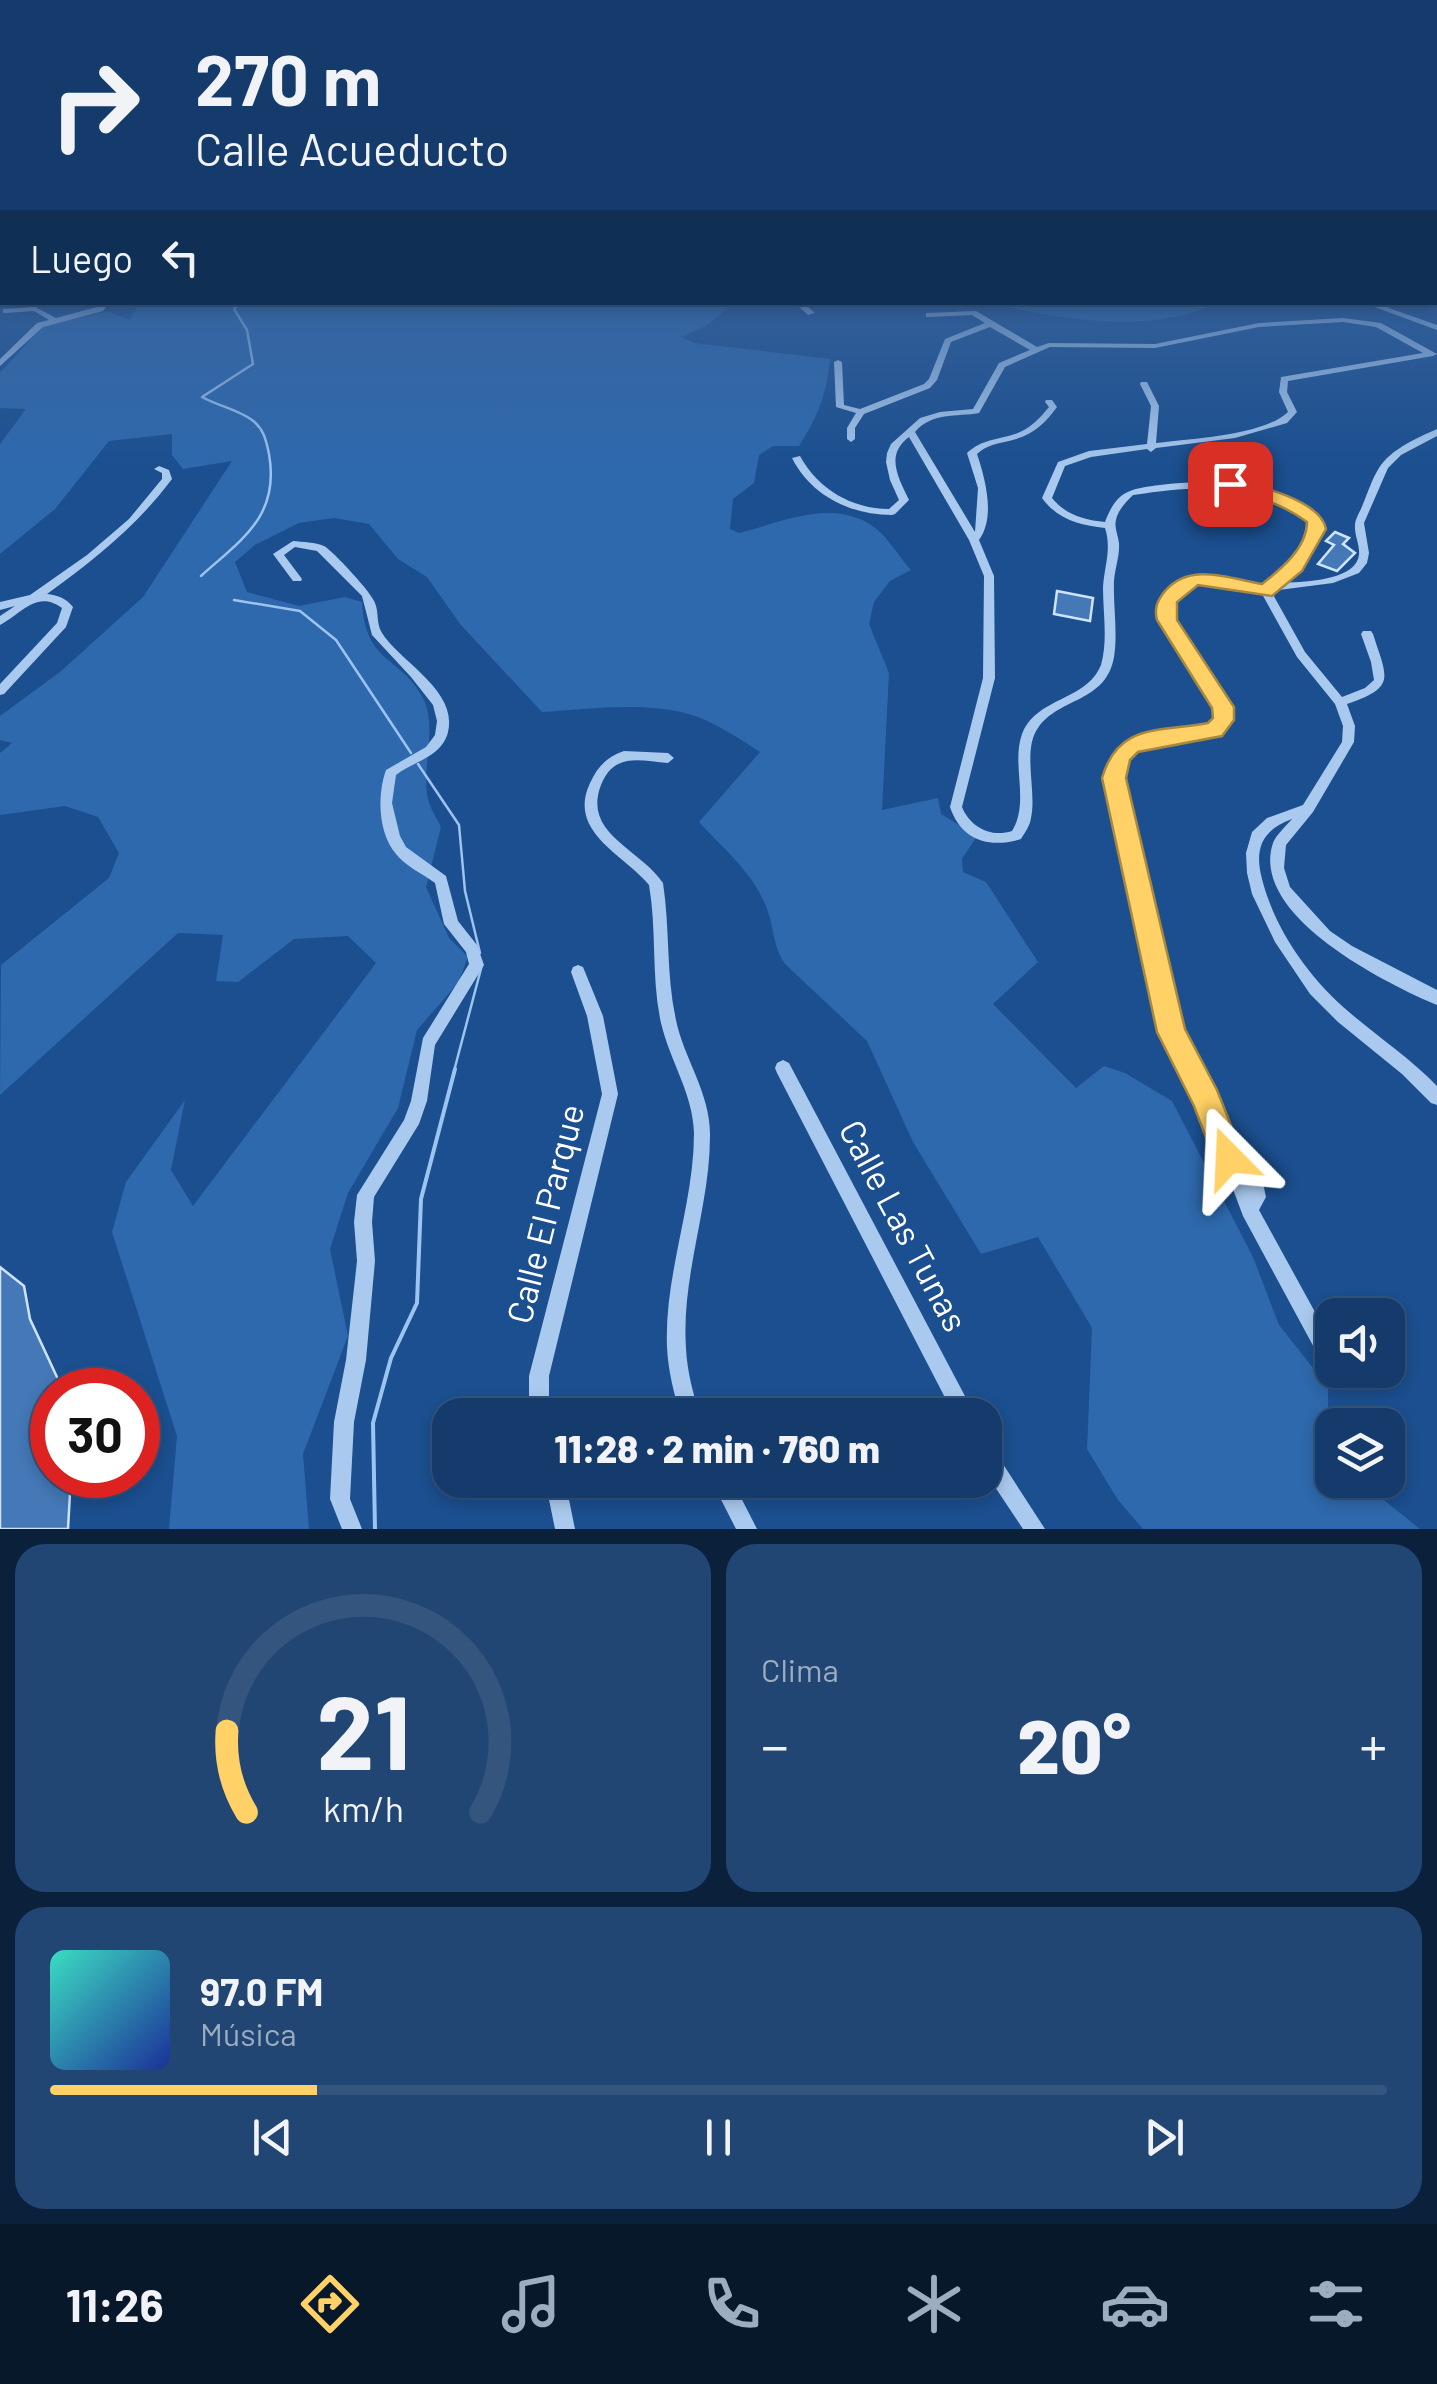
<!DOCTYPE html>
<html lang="es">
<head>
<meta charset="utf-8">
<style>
	body { margin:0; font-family:Barlow,sans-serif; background:#214673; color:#f1f3f6; height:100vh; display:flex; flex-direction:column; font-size:38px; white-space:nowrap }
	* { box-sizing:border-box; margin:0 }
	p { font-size:32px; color:#9dadc1 }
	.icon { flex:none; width:55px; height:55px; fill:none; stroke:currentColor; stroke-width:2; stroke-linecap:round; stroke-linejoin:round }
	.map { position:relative; height:1529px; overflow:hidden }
	.side { display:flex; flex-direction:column; gap:15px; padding:15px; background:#0b203b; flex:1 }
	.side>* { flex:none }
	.top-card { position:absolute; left:0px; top:0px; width:1438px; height:305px; box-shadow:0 5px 15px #0003,0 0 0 2px #33557e; background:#143b6b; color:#f1f3f6; overflow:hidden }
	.buttons { position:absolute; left:1315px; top:1298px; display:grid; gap:20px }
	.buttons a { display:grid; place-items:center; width:90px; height:90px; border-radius:20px; background:#143b6b; box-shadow:0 5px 15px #0003,0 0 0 2px #33557e; font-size:50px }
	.speed { position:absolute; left:30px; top:1368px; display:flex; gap:20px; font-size:50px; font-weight:700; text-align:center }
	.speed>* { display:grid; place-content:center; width:130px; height:130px; border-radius:50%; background:#143b6b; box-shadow:0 5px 15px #0003,0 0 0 2px #33557e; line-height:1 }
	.speed .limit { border:15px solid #d22; background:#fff; color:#111 }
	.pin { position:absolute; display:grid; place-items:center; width:85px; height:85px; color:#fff; margin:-42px; border-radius:20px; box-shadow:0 5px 15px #0006 }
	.me { position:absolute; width:110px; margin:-55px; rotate:339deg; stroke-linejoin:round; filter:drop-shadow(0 0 8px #0008) }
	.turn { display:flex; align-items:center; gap:35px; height:210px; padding:0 30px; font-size:45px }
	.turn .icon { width:130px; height:130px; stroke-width:2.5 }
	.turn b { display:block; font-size:70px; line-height:85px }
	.then { display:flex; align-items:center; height:95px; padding:0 30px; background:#0003; gap:20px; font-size:38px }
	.big { font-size:75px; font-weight:800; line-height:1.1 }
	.side .card { flex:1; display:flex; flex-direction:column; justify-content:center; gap:15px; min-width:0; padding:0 35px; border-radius:30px; background:#214673 }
	.side .dial { align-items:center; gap:0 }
	.dial svg { height:260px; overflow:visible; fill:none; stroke:#33557e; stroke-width:7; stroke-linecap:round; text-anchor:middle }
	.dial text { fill:#f1f3f6; stroke:none }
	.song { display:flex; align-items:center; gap:30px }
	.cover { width:120px; height:120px; border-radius:15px; background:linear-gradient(135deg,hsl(170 70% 55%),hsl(230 70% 35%)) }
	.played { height:10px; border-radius:5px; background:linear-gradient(90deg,#ffd166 20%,#33557e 20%) }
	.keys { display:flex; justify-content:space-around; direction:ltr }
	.heat { display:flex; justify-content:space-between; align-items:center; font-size:55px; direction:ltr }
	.side .tiles { flex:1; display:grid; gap:15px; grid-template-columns:1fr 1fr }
	.card:last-child { grid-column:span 2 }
	.trip { position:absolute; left:432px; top:1398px; width:570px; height:100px; border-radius:30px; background:#143b6b; box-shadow:0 5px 15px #0003,0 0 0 2px #33557e; font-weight:800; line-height:100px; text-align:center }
	.dock { display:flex; height:160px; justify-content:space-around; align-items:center; background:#08182b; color:#9dadc1 }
	.dock .icon { width:70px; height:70px }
	.dock .on { color:#ffd166 }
	.dock b { font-size:45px; color:#f1f3f6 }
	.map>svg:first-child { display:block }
	.green { fill:#2e69ad }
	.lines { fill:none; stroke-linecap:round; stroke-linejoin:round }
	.stream-far1 { stroke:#9cc4f0; stroke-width:2.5 }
	.stream { stroke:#9cc4f0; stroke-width:4 }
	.building { fill:#4478b7; stroke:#cfe3fa; stroke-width:2.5 }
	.minor { fill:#a9c9ee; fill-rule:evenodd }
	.route { fill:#ffd166; stroke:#a68842; stroke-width:2.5 }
	.labels { text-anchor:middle; stroke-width:10; stroke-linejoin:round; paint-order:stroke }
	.near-street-label { font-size:35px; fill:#fff; stroke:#1b4f8f }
</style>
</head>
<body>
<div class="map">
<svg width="1437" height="1529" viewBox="0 0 1437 1529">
	<rect width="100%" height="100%" fill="#1b4f8f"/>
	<g class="green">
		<path d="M139,303H734L707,325L682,337L694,343L830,359C827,393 818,417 799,446H773L759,455L754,483L733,499L730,529L739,533C786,521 840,495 881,533C892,544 901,559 911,570L890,581L874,602L869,624L889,673L882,810L938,798L941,814L977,836L962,859L963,872L986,882L1038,962L993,1004L1076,1088L1104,1066L1125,1073L1172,1101L1253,1257L1279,1325L1328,1387V1455L1332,1459V1480H1359L1420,1529H1143L1118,1500L1087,1449L1092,1328L1038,1237L981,1254L913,1142L867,1041L785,964C772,945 774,924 765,904C752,872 722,847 699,822L760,752C740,739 720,726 698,717C652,700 590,709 542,712L460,624L427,577L398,559L369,524L334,518L299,523L255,545L235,562L247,592L299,606L345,597L362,602C365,664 401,656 423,698C438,728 421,767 428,799C430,808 437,819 441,827L426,887L449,938L468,957L458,983L417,1030L398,1108L348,1193L330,1249L348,1336L303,1454L309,1529H169L177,1436L112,1232L126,1182L185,1100L171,1170L193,1206L376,963L348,936L294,939L238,982L216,981L223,935L178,933L0,1095L1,965L109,878L119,853L98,817L65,806L0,815V753L12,743L0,740V716L60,672L143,597L232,461L183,469L172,455V434L109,441L55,509L0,554V444L26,409L0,408V373L43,326L107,311L130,320Z"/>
		<path d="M990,303L1219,302V303C1146,335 1065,320 990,303Z"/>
	</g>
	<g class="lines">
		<g class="stream-far1">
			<path d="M201,576C242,539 280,516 269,454C266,440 264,429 252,420C237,409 218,406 202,397L253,364L247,330L234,309L240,302"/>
			<path d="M234,600L300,611L336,640L411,753"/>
			<path d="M418,764L459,825L465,891L480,953"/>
			<path d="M454,1071L482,965"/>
		</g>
		<path class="stream" d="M375,1529L373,1423L391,1358L417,1303L421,1199L455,1069"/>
	</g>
	<g class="building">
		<path d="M1335,532L1349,538L1343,544L1355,553L1337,571L1318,564L1334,545L1326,541Z"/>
		<path d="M1057,591L1093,598L1090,621L1054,614Z"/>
		<path d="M0,1267L24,1286L30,1319L63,1390H52V1475H71L68,1529H0Z"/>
	</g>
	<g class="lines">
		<g class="minor">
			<rect x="0" y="268" width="2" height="5"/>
			<rect x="1435" y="279" width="2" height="5"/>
			<path d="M102,302H110L103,311L43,327L0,366V359L37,323L49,320L34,311L6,313H3V309L35,307L56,318L97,307Z"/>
			<path d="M794,302H802L815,313L808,315Z"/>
			<path d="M1361,302H1372L1437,325V330Z"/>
			<path d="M976,311L1037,347L1049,343L1155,344L1259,323L1343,318L1381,323L1437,354L1433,356L1288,381L1287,392L1297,412L1287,423L1235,438L1156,448L1151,452L1147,449L1091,457L1065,466L1052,498C1066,515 1084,520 1105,522C1117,490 1130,489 1160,485C1222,477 1259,486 1314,513L1322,529L1301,564L1282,583C1301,582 1344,581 1356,563C1364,551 1354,538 1355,525C1355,519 1361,510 1363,504C1368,492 1372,479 1379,468C1391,449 1417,438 1437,429V436L1401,455L1388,468L1364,523L1369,553L1367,563L1359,573L1333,583L1271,591L1305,652L1342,697L1365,688L1374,680L1371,662L1361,634L1363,631H1371L1373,634C1387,678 1397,687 1347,704L1355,726L1354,742L1313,812L1286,845L1284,868L1290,887L1330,931L1352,946L1437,990V1005C1385,983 1249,915 1273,843C1276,835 1286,826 1292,819C1262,830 1254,848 1262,879C1275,930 1309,978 1349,1012C1378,1037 1410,1058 1437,1086V1105L1431,1103L1402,1074L1338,1022L1310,994L1275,942L1252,894L1247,873L1246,853L1252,832L1267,818L1303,805L1342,742L1343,726L1335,704L1297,657L1262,594C1226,586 1193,570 1170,609L1172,620L1229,707L1230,720L1218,733L1214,734L1135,749C1119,764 1121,780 1123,801L1184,1047L1213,1094L1234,1149C1261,1154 1261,1174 1266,1197L1259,1210L1332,1343L1331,1368L1324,1366L1243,1216L1201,1104L1169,1049L1111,801L1108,778L1114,756L1127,742L1210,726L1218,719L1217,707L1162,620L1160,609C1187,563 1219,578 1263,587L1294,559L1312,529L1307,517C1238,484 1207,484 1133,495C1126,502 1118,510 1116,520C1114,528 1118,535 1119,543C1120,555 1115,568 1114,581C1113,606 1118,632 1114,657C1106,703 1059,697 1038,728C1022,750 1037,792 1031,818C1030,826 1025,832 1021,839C989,849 961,840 950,807L983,678L984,576L969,540L909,437C885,455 898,477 909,500L895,514L892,515C851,515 811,496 792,458L800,456C818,489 852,509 889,509L899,500L890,480L886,462L887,453L891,444L920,418L940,412L973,409L999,363L1030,350L990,327L951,342L937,380L930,388L864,414L855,428V439L851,442L847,439V428L856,413L836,407L834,362L838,360L842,362L844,405L860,409L924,384L929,379L945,339L985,323L972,315L929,317H926V313ZM1343,322L1376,327L1423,353L1281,377L1279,392L1288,412C1265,435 1189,439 1156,443L1159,406L1147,382H1141L1140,384L1151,406L1147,444L1089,451L1058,462L1042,498C1058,520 1080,525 1105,528C1112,549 1104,567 1103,588C1103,613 1108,640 1101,665C1098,672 1094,678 1088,683C1067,701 1033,705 1022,734C1011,765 1030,802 1012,831C991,838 970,827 962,807L995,678L994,576L979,540C996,517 985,478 977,454C987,445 996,444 1009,441C1031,436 1044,425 1057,407L1052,400H1046L1045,402L1049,407C1039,419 1030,429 1015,434C997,440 982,439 967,453L978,488L975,532L915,432C932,412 956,417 979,413L1005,367L1050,347L1155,348L1259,327Z"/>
			<path d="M159,466L169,470L172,479C137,526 94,560 47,594C57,595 66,598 73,607L66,627L4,694L0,695V684L57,623L62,608C36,590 23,613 0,625V616L15,606L0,610V602L30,595L87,555L129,519L162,479V473L154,469Z"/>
			<path d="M293,541C302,542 316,542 324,546C333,551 372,593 375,603C379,612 376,624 382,633C400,662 458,690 448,732C442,757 414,761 396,775L392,803L400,836L406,847L446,876L458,921L477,945L484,965L435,1045L427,1101L419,1124L374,1197L372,1222L375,1261L366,1360L354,1422L350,1499L362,1529H342L330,1499L334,1422L346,1360L357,1261L354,1222L357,1195L404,1120L411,1101L423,1038L469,964L466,952L444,924L435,883C423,874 405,866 396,854C378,833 377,795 386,770L426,747L435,735L437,721L433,705L411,677L372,635L362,596L317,551L295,547L284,555L302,579L301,581H293L273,554Z"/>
			<path d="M624,751L668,753L674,758L668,763C640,761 614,752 601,785C582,834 641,849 663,883C670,928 666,975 676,1020C684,1059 711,1094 710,1136C710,1207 681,1276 686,1348C687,1371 693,1393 700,1415H680C674,1392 668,1371 667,1347C664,1275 694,1205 694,1133C693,1094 670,1061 661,1023C651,978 657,931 649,885C623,854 567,832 590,783C598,766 607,757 624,751Z"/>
			<path d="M578,965L583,967L603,1016L618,1094L549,1376V1415H529V1376L602,1094L587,1016L571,972L573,967Z"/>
			<path d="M783,1060L789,1063L975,1415H954L777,1073L775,1068L777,1063Z"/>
			<path d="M985,1444L992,1447L1045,1529H1023L985,1472Z"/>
			<path d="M545,1480H565L575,1529H555Z"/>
			<path d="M711,1480H732L757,1529H736Z"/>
		</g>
	</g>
	<linearGradient id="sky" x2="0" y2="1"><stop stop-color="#0f2b4f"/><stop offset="0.54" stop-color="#39639b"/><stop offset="1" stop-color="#39639b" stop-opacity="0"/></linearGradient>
	<rect width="1437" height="469" fill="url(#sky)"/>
	<path class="route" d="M1230,479C1256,485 1321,500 1326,529L1302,571L1272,596L1198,585L1177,602V620L1234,707V720L1222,736L1138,752L1130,760L1126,778L1185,1029L1217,1090L1244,1158L1240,1169L1229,1174L1218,1169L1194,1106L1157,1032L1102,778C1118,723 1158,732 1208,723L1213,718L1212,708L1157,620C1154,608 1157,601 1165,591C1190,562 1228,578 1262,584C1281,569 1307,548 1307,522C1283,504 1253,495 1224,487V480Z"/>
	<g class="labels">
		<g class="near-street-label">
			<text transform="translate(546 1214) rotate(-76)" y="12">Calle El Parque</text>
			<text transform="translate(903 1226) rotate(62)" y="12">Calle Las Tunas</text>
		</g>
	</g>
</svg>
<div class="buttons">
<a><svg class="icon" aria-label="sound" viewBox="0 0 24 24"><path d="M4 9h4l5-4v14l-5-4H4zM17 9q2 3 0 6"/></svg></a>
<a><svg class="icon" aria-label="layers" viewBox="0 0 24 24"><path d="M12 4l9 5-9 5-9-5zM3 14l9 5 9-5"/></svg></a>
</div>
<div class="speed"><div class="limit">30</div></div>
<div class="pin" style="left:1230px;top:484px;background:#d93025"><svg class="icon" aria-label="arrive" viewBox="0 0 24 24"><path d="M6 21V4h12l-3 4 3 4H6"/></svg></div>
<svg class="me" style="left:1229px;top:1158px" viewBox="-20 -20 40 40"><path d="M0-17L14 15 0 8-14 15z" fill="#ffd166" stroke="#fff" stroke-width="4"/></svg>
<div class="trip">11:28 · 2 min · 760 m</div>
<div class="top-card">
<div class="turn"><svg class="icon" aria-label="right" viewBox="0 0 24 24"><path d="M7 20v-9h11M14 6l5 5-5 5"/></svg><div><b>270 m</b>Calle Acueducto</div></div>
<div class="then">Luego<svg class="icon" aria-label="left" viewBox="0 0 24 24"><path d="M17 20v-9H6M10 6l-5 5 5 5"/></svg></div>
</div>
</div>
<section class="side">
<div class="tiles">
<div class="card dial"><svg viewBox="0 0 100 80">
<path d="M14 69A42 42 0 1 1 86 69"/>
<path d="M14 69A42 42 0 0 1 8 44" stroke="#ffd166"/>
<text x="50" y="56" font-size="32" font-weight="700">21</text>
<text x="50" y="72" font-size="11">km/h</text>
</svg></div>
<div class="card"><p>Clima</p>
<div class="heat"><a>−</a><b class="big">20°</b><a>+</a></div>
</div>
<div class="card">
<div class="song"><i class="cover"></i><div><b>97.0 FM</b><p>Música</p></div></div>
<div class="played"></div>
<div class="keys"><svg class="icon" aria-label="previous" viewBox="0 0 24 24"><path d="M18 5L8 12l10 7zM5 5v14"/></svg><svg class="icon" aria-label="pause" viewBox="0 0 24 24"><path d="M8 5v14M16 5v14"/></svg><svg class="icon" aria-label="next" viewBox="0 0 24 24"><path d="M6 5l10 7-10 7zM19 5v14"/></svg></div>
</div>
</div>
</section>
<nav class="dock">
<b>11:26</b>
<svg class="icon on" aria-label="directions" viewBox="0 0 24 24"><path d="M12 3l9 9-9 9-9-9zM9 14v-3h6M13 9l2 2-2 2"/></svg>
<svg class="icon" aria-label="music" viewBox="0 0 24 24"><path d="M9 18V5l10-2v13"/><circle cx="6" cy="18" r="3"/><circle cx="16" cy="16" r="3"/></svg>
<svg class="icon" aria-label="phone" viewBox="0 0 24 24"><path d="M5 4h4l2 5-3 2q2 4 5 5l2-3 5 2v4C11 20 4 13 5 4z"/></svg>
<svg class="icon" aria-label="climate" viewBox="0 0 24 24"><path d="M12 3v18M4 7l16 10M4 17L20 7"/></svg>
<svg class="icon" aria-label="car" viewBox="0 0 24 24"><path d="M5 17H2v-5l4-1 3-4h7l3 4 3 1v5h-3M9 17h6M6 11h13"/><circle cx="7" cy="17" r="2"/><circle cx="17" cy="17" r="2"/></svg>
<svg class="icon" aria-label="filters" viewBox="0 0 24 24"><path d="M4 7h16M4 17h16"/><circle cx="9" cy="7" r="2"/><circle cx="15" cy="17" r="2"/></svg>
</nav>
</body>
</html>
